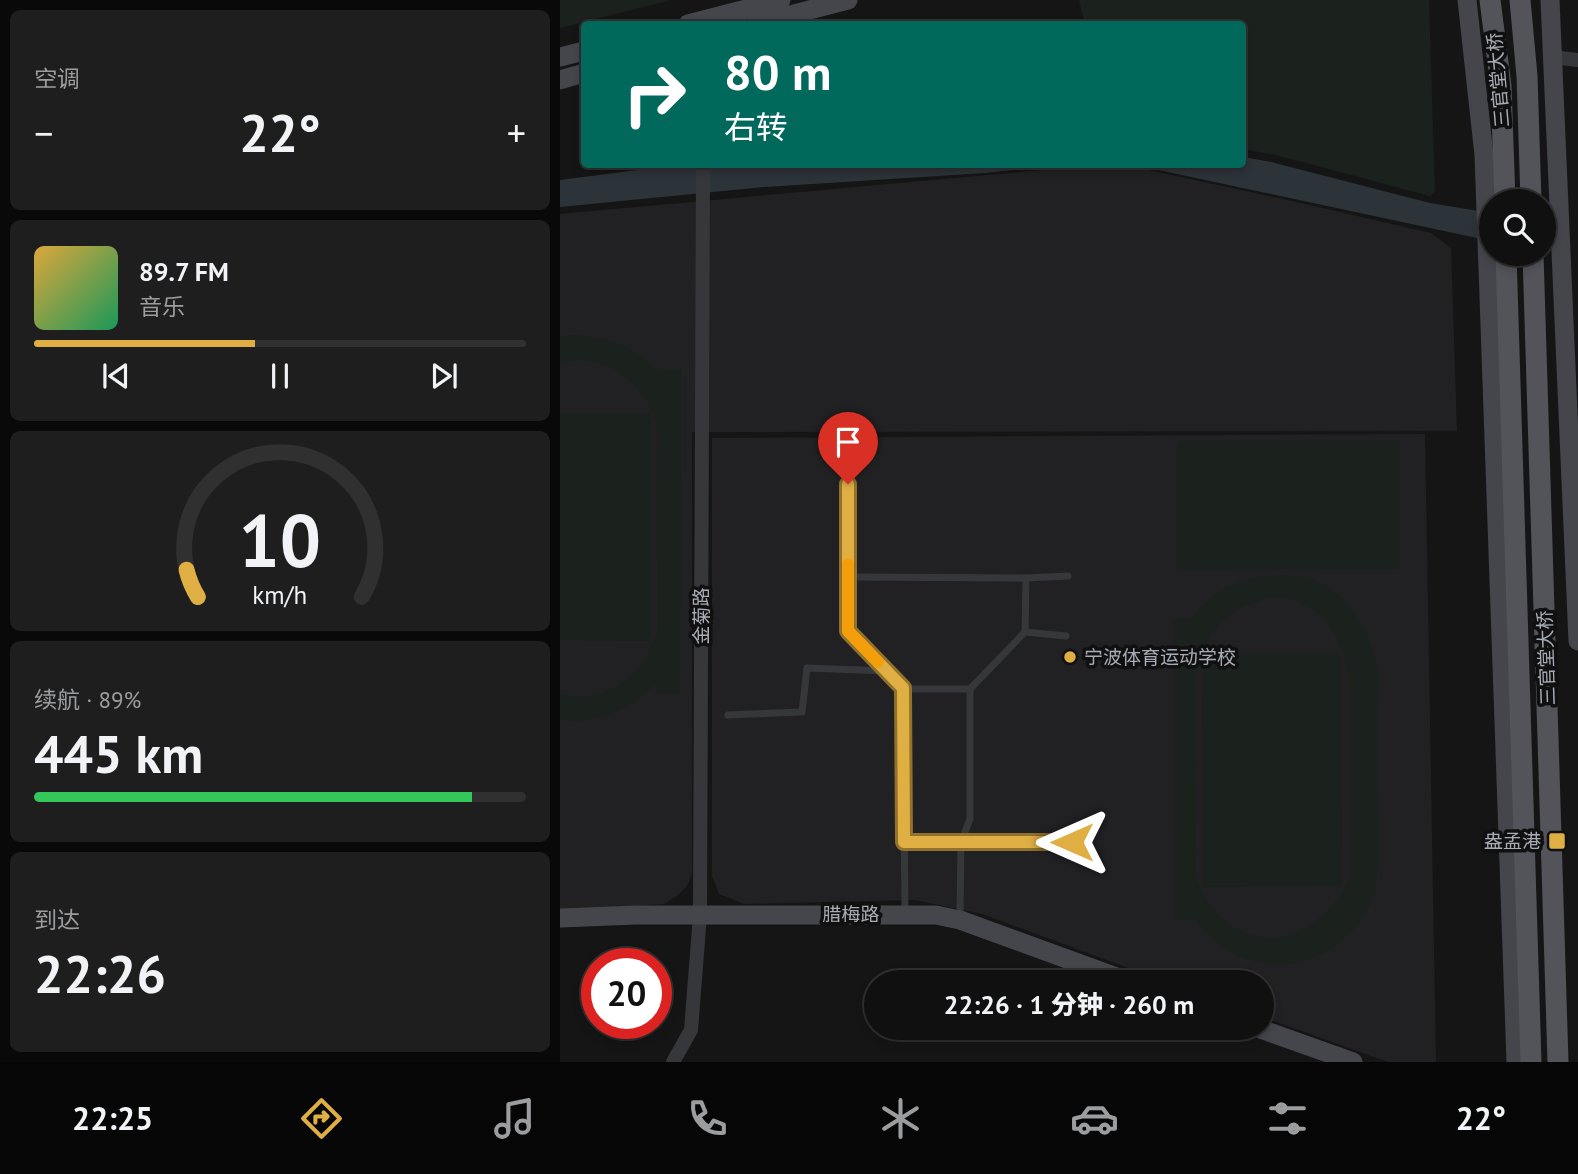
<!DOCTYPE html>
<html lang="zh">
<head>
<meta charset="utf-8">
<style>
	body { margin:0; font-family:"PT Sans","Noto Sans SC",sans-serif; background:#1e1e1e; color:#f1f3f6; height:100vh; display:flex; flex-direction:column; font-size:26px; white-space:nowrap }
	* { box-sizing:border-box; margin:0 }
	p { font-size:23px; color:#9c9d9f }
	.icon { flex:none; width:38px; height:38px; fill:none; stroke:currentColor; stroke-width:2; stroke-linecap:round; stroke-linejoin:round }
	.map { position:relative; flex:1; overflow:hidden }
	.drawer { display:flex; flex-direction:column; gap:10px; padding:10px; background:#090909; width:560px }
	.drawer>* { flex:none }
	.top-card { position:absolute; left:21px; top:21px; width:665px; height:147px; border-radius:7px; box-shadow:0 4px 10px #0003,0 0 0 2px #303030; background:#00695c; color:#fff; overflow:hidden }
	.controls { position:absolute; left:919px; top:189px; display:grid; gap:14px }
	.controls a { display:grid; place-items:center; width:77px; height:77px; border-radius:50%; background:#101010; box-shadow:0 4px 10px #0003,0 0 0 2px #303030; font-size:35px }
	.speed { position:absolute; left:21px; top:948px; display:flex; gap:14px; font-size:35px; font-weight:700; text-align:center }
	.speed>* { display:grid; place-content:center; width:91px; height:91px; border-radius:50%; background:#101010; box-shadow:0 4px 10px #0003,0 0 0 2px #303030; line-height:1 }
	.speed .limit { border:10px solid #d22; background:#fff; color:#111 }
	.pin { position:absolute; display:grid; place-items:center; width:60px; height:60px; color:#fff; margin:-72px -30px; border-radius:50% 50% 50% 0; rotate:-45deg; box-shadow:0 0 7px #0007 }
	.pin .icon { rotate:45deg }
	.me { position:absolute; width:77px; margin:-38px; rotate:270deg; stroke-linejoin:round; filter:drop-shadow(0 0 5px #0008) }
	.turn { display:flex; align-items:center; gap:24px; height:147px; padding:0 28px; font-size:32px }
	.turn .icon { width:91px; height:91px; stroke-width:2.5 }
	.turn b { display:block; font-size:49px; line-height:60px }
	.big { font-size:52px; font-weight:800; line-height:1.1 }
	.drawer .card { flex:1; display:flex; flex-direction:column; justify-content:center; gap:10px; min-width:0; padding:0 24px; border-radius:10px; background:#1e1e1e }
	.drawer .dial { align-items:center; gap:0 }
	.dial svg { height:182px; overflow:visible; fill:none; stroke:#303030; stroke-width:7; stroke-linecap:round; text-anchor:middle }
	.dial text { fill:#f1f3f6; stroke:none }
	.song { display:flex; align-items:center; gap:21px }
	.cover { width:84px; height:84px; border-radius:10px; background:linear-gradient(135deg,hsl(40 70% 55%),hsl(150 70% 35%)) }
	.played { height:7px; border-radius:4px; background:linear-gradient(90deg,#dfaf44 45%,#303030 45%) }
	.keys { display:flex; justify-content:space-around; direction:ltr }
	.heat { display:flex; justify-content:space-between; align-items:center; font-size:38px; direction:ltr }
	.charge { height:10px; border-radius:5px; background:linear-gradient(90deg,#34c759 89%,#303030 0) }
	.trip { position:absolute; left:304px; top:970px; width:410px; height:70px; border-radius:35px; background:#101010; box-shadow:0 4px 10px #0003,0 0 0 2px #303030; font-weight:800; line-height:70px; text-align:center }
	.tabs { display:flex; height:112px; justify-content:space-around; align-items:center; background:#060606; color:#9c9d9f }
	.tabs .icon { width:49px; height:49px }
	.tabs .on { color:#dfaf44 }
	.tabs b { font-size:32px; color:#f1f3f6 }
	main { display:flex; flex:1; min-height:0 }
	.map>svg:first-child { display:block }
	.built { fill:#212123 }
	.green { fill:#1b211c; fill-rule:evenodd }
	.water { fill:#2c3339 }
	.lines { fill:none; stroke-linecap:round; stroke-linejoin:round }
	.lane { stroke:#36373b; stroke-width:7 }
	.street { stroke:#36373b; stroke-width:14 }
	.secondary { stroke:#44464b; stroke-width:19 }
	.primary { stroke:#52545a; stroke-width:21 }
	.primary-bridge { stroke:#52545a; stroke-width:21 }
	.route-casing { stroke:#91722c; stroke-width:18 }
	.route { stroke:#dfaf44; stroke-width:12 }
	.slow { stroke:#f59e0b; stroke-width:12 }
	.poi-dot { fill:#dfaf44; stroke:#101011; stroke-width:2.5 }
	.labels { text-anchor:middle; stroke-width:7; stroke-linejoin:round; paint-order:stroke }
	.street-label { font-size:19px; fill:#a8acb5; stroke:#101011 }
	.poi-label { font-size:19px; fill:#a8acb5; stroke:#101011; text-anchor:start }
</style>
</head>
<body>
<main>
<section class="drawer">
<div class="card"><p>空调</p>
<div class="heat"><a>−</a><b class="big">22°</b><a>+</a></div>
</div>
<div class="card">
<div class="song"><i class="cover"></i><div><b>89.7 FM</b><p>音乐</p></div></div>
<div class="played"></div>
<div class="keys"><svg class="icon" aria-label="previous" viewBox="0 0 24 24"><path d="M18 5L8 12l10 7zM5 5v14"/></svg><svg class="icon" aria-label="pause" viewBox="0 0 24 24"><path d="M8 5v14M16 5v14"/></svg><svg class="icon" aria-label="next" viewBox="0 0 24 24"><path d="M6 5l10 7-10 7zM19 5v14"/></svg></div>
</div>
<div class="card dial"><svg viewBox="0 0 100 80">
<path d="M14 69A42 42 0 1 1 86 69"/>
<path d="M14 69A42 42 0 0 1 9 57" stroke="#dfaf44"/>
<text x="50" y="56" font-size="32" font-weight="700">10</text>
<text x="50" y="72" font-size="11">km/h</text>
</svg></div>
<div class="card"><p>续航 · 89%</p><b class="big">445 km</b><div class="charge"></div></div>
<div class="card"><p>到达</p><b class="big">22:26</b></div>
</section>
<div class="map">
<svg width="1018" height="1062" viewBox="0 0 1018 1062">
	<rect width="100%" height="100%" fill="#151516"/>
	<g class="built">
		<path d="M537,165L575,167L741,203L871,233L891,248L897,431L132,432V874L127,886L118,895L104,904L0,910V214Z"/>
		<path d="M865,434L876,1062H828L702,1017V982H606L422,914L355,900L184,904L159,894L152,876V438Z"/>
	</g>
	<g class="green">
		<path d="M0,0H111L0,28Z"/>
		<path d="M519,0H869L875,191L870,196L720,156L683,149L682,24H525Z"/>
		<path d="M10,335C45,336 76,345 99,374L100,369H121L120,693H97L96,684C70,710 37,724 0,720V694C49,705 82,676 97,632L98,429C89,387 45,349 0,363V337Z"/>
		<path d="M0,413H91L90,641L0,640Z"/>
		<path d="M839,440L840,569L617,570V441Z"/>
		<path d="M711,575C723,575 736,575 748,578C787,589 809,629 817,666C820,679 817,695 817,708C817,737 817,765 817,794C817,826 824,881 808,909C769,977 682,984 636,920L614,919L613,619H632C654,589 675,581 711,575ZM716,597C761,600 784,638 789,680L790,878C754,953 670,962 636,879L635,675C647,628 668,605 716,597Z"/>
		<path d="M642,654H781L782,886L643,887Z"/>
	</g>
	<g class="water">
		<path d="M683,157L711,162L870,203L931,213V241L575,165L682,164Z"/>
		<path d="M124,164L502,165L425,173L205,187L0,207V180Z"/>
	</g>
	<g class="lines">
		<g class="lane">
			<path d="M288,484V631L343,689"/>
			<path d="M288,577L466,578L508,576"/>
			<path d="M465,632L506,636"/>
			<path d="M410,689L465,632L466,578"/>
			<path d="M168,715L242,712L247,668L327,671"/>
			<path d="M344,842H512"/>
			<path d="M345,913L343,689H410V819L401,842L400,916"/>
		</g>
		<g class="street">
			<path d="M992,57L1018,60"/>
			<path d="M113,1062L131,1030L140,915L143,164"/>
		</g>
		<g class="secondary">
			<path d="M907,0L924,155L956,1062"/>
			<path d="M990,0L1018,641"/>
			<path d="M128,24L221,0"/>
			<path d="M195,24L288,0"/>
			<path d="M0,57L24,51"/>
			<path d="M0,80L24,73"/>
			<path d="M0,918L76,915H376L400,920L570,982"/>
			<path d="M695,1027L793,1062"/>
		</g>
		<g class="primary">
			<path d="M930,0L941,86L945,201"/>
			<path d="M960,0L967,76L971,201"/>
			<path d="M946,254L971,1062"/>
		</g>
		<path class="primary-bridge" d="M973,254L998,1062"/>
	</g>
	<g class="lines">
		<defs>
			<path id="route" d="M288,484V631L343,688L344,842H512"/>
		</defs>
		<use href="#route" class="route-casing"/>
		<use href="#route" class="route"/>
		<path class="slow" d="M288,564V631L318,662"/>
	</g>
	<g class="poi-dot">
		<circle cx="510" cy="657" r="7"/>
		<rect x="988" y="832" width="18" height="18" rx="3.5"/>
	</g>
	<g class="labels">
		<g class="street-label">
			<text transform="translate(938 80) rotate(-95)" y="7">三官堂大桥</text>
			<text transform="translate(141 616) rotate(-90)" y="7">金菊路</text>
			<text transform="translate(986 658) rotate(-92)" y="7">三官堂大桥</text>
			<text x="291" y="921">腊梅路</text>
		</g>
		<g class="poi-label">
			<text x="524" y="664">宁波体育运动学校</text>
			<text x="981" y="848" text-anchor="end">盎孟港</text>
		</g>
	</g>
</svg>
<div class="controls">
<a><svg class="icon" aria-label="search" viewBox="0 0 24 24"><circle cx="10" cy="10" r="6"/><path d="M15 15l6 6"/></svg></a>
</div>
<div class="speed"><div class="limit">20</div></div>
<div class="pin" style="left:288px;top:484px;background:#d93025"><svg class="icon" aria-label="arrive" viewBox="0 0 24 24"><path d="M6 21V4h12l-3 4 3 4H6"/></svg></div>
<svg class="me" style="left:512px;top:842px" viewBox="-20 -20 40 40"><path d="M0-17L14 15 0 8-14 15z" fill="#dfaf44" stroke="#fff" stroke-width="4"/></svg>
<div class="trip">22:26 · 1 分钟 · 260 m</div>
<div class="top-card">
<div class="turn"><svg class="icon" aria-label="right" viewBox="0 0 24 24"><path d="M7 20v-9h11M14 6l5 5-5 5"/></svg><div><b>80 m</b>右转</div></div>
</div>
</div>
</main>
<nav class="tabs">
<b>22:25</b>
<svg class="icon on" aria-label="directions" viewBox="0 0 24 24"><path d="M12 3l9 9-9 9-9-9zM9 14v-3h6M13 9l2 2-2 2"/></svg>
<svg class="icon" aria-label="music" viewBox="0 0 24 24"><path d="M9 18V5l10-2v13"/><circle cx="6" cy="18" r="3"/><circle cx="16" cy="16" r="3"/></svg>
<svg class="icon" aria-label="phone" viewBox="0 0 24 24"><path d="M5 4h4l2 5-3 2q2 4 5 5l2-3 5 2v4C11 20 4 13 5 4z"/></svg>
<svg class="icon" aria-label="climate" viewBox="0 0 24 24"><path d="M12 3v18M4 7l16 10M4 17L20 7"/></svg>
<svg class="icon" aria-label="car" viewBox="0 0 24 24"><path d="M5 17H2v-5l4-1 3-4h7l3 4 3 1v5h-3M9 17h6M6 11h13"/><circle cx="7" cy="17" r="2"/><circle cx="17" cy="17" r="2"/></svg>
<svg class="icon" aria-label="filters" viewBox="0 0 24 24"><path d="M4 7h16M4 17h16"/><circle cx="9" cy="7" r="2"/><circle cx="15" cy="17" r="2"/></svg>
<b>22°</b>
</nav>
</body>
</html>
